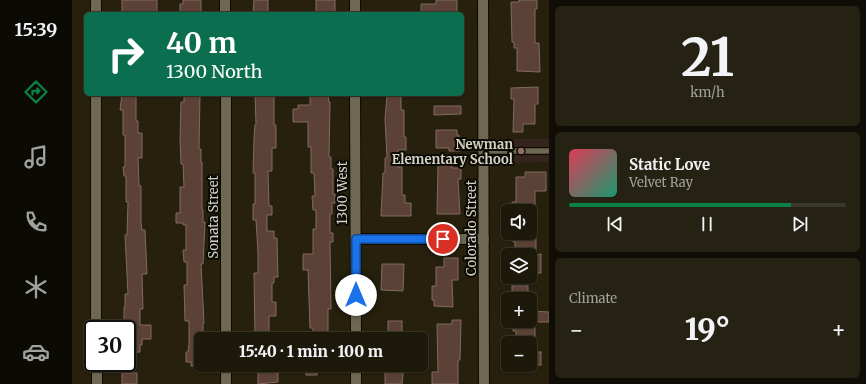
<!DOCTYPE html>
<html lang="en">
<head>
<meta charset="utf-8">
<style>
	body { margin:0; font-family:Merriweather,serif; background:#252113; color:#f1f3f6; height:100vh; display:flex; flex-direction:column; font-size:15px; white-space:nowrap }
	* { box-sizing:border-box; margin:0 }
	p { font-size:13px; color:#a0a09c }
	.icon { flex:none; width:22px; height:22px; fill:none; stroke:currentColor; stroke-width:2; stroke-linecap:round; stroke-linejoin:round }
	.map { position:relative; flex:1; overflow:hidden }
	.sheet { display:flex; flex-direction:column; gap:6px; padding:6px; background:#0f0d06; width:317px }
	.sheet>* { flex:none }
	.banner { position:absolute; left:12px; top:12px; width:380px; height:84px; border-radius:6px; box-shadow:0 1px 3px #0004,0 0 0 1px #3a372b; background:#0b6e4f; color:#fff; overflow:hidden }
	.controls { position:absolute; left:429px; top:204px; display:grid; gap:8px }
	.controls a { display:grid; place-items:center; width:36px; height:36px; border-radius:6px; background:#1c180a; box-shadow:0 1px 3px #0004,0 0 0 1px #3a372b; font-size:20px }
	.speed { position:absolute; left:12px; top:320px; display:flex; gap:8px; font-size:20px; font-weight:700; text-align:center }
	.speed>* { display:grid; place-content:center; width:52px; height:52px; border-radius:50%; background:#1c180a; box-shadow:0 1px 3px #0004,0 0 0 1px #3a372b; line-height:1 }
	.speed .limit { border:2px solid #111; border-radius:6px; background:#fff; color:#111 }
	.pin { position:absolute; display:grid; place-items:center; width:34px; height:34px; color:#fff; margin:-17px; border:2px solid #fff; border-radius:50%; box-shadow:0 1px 4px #0007 }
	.me { position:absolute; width:44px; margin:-22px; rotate:0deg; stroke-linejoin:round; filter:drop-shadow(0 0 3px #0008) }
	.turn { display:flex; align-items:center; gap:14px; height:84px; padding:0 16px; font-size:18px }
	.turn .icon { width:52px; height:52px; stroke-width:2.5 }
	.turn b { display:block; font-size:28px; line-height:34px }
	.big { font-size:30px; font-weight:800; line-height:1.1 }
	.sheet .card { flex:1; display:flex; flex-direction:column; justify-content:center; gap:6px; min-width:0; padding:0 14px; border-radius:6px; background:#252113 }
	.sheet .dial { align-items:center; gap:0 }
	.dial b { font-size:52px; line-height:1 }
	.song { display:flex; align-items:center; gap:12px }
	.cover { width:48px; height:48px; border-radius:6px; background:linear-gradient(135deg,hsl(350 70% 55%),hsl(160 70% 35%)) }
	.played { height:4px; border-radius:2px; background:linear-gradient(90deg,#0b8043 80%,#3a372b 80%) }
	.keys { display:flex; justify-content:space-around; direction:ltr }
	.heat { display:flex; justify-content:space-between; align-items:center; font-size:22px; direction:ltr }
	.trip { position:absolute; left:122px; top:332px; width:234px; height:40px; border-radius:6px; background:#1c180a; box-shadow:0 1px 3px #0004,0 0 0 1px #3a372b; font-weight:800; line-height:40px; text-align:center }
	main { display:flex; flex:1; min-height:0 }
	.dock { display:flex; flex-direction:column; width:72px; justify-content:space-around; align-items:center; background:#0b0a04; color:#a0a09c }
	.dock .icon { width:28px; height:28px }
	.dock .current { color:#0b8043 }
	.dock b { font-size:18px; color:#f1f3f6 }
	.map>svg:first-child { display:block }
	.education { fill:#35231d }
	.building { fill:#5c4236; stroke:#816b60 }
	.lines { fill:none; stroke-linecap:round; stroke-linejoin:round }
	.service-casing { stroke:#0f0a00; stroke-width:8 }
	.minor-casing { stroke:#0f0a00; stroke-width:12 }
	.service { stroke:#6e6853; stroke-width:5.5 }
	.minor { stroke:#6e6853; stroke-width:10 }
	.route-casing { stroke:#114b97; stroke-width:10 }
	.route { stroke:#1a73e8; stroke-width:7 }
	.education-dot { fill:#8d6e63; stroke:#0c0a04; stroke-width:1.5 }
	.labels { text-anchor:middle; stroke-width:4; stroke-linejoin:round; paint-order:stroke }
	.poi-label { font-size:13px; font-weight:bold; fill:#d4d1c5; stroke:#0c0a04; text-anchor:end }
	.street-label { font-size:13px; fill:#d4d1c5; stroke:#0c0a04 }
</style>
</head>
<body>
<main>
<nav class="dock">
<b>15:39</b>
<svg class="icon current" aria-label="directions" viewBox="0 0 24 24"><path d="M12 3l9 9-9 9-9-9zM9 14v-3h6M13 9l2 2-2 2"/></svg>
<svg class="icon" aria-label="music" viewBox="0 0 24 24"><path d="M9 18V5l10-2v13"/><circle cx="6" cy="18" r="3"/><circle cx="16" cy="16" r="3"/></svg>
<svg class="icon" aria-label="phone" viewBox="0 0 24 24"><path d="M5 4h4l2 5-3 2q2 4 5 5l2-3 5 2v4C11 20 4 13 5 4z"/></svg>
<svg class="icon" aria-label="climate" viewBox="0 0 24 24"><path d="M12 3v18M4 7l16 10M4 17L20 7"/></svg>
<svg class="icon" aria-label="car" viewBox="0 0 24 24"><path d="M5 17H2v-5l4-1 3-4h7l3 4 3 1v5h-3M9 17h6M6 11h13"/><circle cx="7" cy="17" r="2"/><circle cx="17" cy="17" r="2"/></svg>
</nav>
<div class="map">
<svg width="477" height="384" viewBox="0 0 477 384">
	<rect width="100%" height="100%" fill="#26200d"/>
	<path class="education" d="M421,139H477V162L421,163Z"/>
	<g class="building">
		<rect x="50" y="0" width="35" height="14"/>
		<path d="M111,0H129V14H108V4H111Z"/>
		<path d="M182,0H196V14H181Z"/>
		<rect x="244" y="0" width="19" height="14"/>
		<path d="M364,0H385V14H349V4H364Z"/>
		<path d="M447,0H465V9H463V43H467L468,72L445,71V48H442V42H440L439,2H447Z"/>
		<path d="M466,87V104H463V124H451V132H441L442,99H439V88Z"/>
		<path d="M50,94H64V121H66V133H70V158H66L67,186H69V223L70,230H73L75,274H70L71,309H68V325H79V339H70V345H68V352L55,353V329H52V307L53,306V294H56L53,235H55L56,202H54V176H52L51,167H53V135H51V110H48Z"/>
		<path d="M112,94H128L127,149H129V162H130V210H131V222H133L131,264H129L132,323H131V335L129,336V366H119V362H114V352H116L117,344V321H113L112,285H115V262H112L111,250H114V225H111V223H104V213H108V187H112L111,164H109L108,140L109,102H112Z"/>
		<path d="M183,94H197V96H202V125H204V148H200V171H196L197,206H200V215H195V231H202V238H205L206,277H202V283H200V302H204V316H197V339H183L182,273H186V253L184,220H181V204H183V173H181L182,138L183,125H184Z"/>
		<path d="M238,94H256L257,102H258L257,157H259V169H261V194H263V203H260V214H258V233H261V242H258L259,309H256V339H241V328H238L236,270H231V254H241V229H244V210H241L240,196H243L242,173H239V147H236V122H221V109H226V105H238Z"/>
		<path d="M315,96H329V110H332V137H334V150H326V167H330V195H333V203H339V216H309L311,173H313V158H315L313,119Z"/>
		<path d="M362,106H389V114L362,115Z"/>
		<path d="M364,130H385V135H387L388,151H377V148H364Z"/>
		<path d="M366,165H380V168H389V179H386L388,214H365Z"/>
		<path d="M453,172H474V191H463V211H440V202H444V177H453Z"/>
		<path d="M441,233H464V255L469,254V273H458V255H448V248H443V242H441Z"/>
		<path d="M372,258H386V280H380L381,307L362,306V300H360V286H364V267H372Z"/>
		<path d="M310,264H332L331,291L309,290Z"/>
		<rect x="440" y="286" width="16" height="13"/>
		<path d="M458,311L477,312V322H463V337H444V331H441V321H458Z"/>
		<path d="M380,320H389L388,360H386V384H360V372H366L365,324H380Z"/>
		<rect x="316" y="321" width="14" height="18"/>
		<rect x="458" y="352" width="11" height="13"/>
		<path d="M186,365H203V373H206V382L186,384Z"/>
		<rect x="234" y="365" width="11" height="10"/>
		<path d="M313,365H332L330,384H313Z"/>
		<rect x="50" y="373" width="15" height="11"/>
	</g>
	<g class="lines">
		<defs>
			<path id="service" d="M412,151H477"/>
			<g id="minor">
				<path d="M24,0V14"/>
				<path d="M153,0V14"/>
				<path d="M283,0V14"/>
				<path d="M411,0L412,384"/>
				<path d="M24,94V329"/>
				<path d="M154,94V339"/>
				<path d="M283,94L284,339"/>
				<path d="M284,239H412"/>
				<path d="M25,363V384"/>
				<path d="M154,365V384"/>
				<path d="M284,365V384"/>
			</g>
		</defs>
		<use href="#service" class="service-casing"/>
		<use href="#minor" class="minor-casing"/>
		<use href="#service" class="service"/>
		<use href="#minor" class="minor"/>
	</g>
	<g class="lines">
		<defs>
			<path id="route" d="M284,295V239H371"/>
		</defs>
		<use href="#route" class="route-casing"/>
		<use href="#route" class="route"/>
	</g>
	<circle class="education-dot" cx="449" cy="151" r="4"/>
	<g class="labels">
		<g class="poi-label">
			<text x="441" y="149">Newman<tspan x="441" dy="15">Elementary School</tspan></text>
		</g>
		<g class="street-label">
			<text transform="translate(270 193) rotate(-90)" y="5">1300 West</text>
			<text transform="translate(141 217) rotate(-90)" y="5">Sonata Street</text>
			<text transform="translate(399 228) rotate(-90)" y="5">Colorado Street</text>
		</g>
	</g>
</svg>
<div class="controls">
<a><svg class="icon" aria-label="sound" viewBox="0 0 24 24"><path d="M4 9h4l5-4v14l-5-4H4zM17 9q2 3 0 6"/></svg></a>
<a><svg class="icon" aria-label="layers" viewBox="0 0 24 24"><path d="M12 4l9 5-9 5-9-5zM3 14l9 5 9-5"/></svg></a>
<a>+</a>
<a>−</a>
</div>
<div class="speed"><div class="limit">30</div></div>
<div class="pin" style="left:371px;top:239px;background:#d93025"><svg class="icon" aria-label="arrive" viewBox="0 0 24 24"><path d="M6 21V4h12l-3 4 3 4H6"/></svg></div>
<svg class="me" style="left:284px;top:295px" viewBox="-20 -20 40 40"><circle r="19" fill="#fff"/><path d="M0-13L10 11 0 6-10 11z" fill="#1a73e8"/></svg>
<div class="trip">15:40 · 1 min · 100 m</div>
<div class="banner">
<div class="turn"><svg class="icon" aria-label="right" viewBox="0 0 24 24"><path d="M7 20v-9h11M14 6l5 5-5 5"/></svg><div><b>40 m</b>1300 North</div></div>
</div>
</div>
<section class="sheet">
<div class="card dial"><b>21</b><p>km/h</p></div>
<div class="card">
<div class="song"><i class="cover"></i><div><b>Static Love</b><p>Velvet Ray</p></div></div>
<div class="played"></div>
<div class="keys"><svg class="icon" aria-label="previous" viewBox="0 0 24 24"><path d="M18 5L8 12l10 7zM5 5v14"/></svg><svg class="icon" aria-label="pause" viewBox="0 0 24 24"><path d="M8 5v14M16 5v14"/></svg><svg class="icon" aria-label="next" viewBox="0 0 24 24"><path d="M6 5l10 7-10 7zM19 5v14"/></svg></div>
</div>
<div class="card"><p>Climate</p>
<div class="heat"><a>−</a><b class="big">19°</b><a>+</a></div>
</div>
</section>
</main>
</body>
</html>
